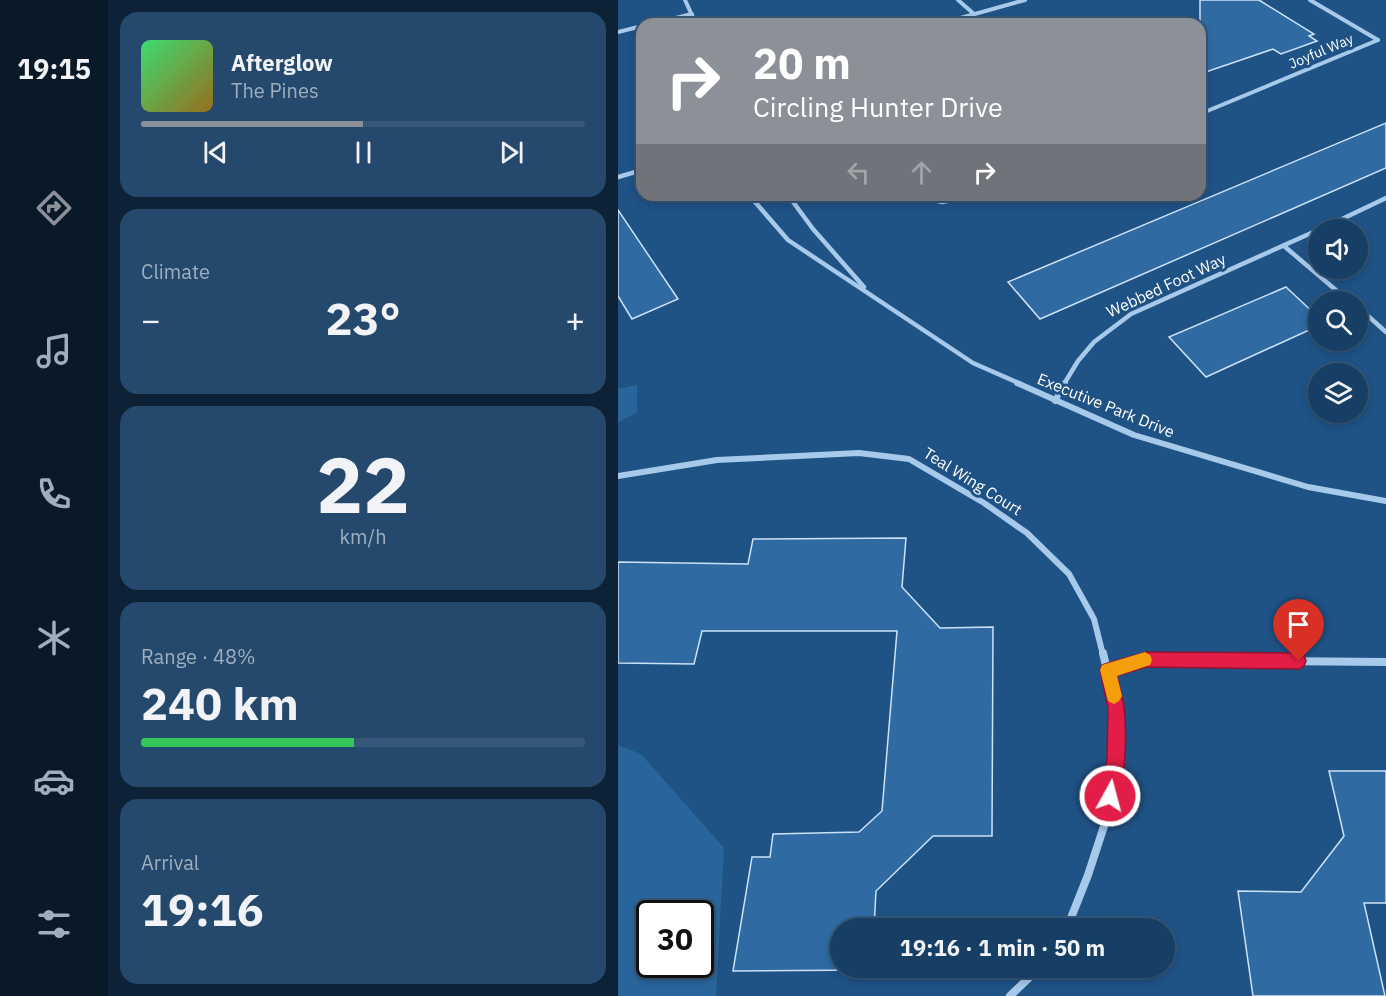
<!DOCTYPE html>
<html lang="en">
<head>
<meta charset="utf-8">
<style>
	body { margin:0; font-family:"IBM Plex Sans",sans-serif; background:#24496d; color:#f1f3f6; height:100vh; display:flex; flex-direction:column; font-size:22px; white-space:nowrap }
	* { box-sizing:border-box; margin:0 }
	p { font-size:20px; color:#9eaebf }
	.icon { flex:none; width:33px; height:33px; fill:none; stroke:currentColor; stroke-width:2; stroke-linecap:round; stroke-linejoin:round }
	.map { position:relative; flex:1; overflow:hidden }
	.sheet { display:flex; flex-direction:column; gap:12px; padding:12px; background:#0d2237; width:510px }
	.sheet>* { flex:none }
	.guide { position:absolute; left:18px; top:18px; width:570px; height:183px; border-radius:18px; box-shadow:0 3px 9px #0003,0 0 0 2px #365778; background:#8c9099; color:#fff; overflow:hidden }
	.controls { position:absolute; left:690px; top:219px; display:grid; gap:12px }
	.controls a { display:grid; place-items:center; width:60px; height:60px; border-radius:50%; background:#173e64; box-shadow:0 3px 9px #0003,0 0 0 2px #365778; font-size:30px }
	.speed { position:absolute; left:18px; top:900px; display:flex; gap:12px; font-size:30px; font-weight:700; text-align:center }
	.speed>* { display:grid; place-content:center; width:78px; height:78px; border-radius:50%; background:#173e64; box-shadow:0 3px 9px #0003,0 0 0 2px #365778; line-height:1 }
	.speed .limit { border:3px solid #111; border-radius:9px; background:#fff; color:#111 }
	.pin { position:absolute; display:grid; place-items:center; width:51px; height:51px; color:#fff; margin:-62px -26px; border-radius:50% 50% 50% 0; rotate:-45deg; box-shadow:0 0 6px #0007 }
	.pin .icon { rotate:45deg }
	.me { position:absolute; width:66px; margin:-33px; rotate:7deg; stroke-linejoin:round; filter:drop-shadow(0 0 4px #0008) }
	.turn { display:flex; align-items:center; gap:21px; height:126px; padding:0 18px; font-size:27px }
	.turn .icon { width:78px; height:78px; stroke-width:2.5 }
	.turn b { display:block; font-size:42px; line-height:51px }
	.lanes { display:flex; align-items:center; height:57px; padding:0 18px; background:#0003; justify-content:center; gap:30px; direction:ltr }
	.lanes .off { opacity:.35 }
	.big { font-size:45px; font-weight:700; line-height:1.1 }
	.sheet .tile { flex:1; display:flex; flex-direction:column; justify-content:center; gap:9px; min-width:0; padding:0 21px; border-radius:18px; background:#24496d }
	.sheet .dial { align-items:center; gap:0 }
	.dial b { font-size:78px; line-height:1 }
	.song { display:flex; align-items:center; gap:18px }
	.cover { width:72px; height:72px; border-radius:9px; background:linear-gradient(135deg,hsl(140 70% 55%),hsl(40 70% 35%)) }
	.played { height:6px; border-radius:3px; background:linear-gradient(90deg,#8c9099 50%,#365778 50%) }
	.keys { display:flex; justify-content:space-around; direction:ltr }
	.heat { display:flex; justify-content:space-between; align-items:center; font-size:33px; direction:ltr }
	.charge { height:9px; border-radius:4px; background:linear-gradient(90deg,#34c759 48%,#365778 0) }
	.trip { position:absolute; left:212px; top:918px; width:345px; height:60px; border-radius:30px; background:#173e64; box-shadow:0 3px 9px #0003,0 0 0 2px #365778; font-weight:700; line-height:60px; text-align:center }
	main { display:flex; flex:1; min-height:0 }
	.tabs { display:flex; flex-direction:column; width:108px; justify-content:space-around; align-items:center; background:#091928; color:#9eaebf }
	.tabs .icon { width:42px; height:42px }
	.tabs .on { color:#8c9099 }
	.tabs b { font-size:27px; color:#f1f3f6 }
	.map>svg:first-child { display:block }
	.green { fill:#29659d; fill-rule:evenodd }
	.building { fill:#2f6aa2; stroke:#cce2f7; stroke-width:1.5 }
	.lines { fill:none; stroke-linecap:round; stroke-linejoin:round }
	.street-far3 { stroke:#a7c9ea; stroke-width:4 }
	.street-far2 { stroke:#a7c9ea; stroke-width:4.5 }
	.street-far1 { stroke:#a7c9ea; stroke-width:6 }
	.street { stroke:#a7c9ea; stroke-width:8 }
	.route { fill:#e11d48; stroke:#92132f; stroke-width:1.5 }
	.slow { fill:#f59e0b }
	.labels { text-anchor:middle; stroke-width:6; stroke-linejoin:round; paint-order:stroke }
	.far-street-label { font-size:14px; fill:#fff; stroke:#1f5285 }
	.street-label { font-size:16px; fill:#fff; stroke:#1f5285 }
</style>
</head>
<body>
<main>
<nav class="tabs">
<b>19:15</b>
<svg class="icon on" aria-label="directions" viewBox="0 0 24 24"><path d="M12 3l9 9-9 9-9-9zM9 14v-3h6M13 9l2 2-2 2"/></svg>
<svg class="icon" aria-label="music" viewBox="0 0 24 24"><path d="M9 18V5l10-2v13"/><circle cx="6" cy="18" r="3"/><circle cx="16" cy="16" r="3"/></svg>
<svg class="icon" aria-label="phone" viewBox="0 0 24 24"><path d="M5 4h4l2 5-3 2q2 4 5 5l2-3 5 2v4C11 20 4 13 5 4z"/></svg>
<svg class="icon" aria-label="climate" viewBox="0 0 24 24"><path d="M12 3v18M4 7l16 10M4 17L20 7"/></svg>
<svg class="icon" aria-label="car" viewBox="0 0 24 24"><path d="M5 17H2v-5l4-1 3-4h7l3 4 3 1v5h-3M9 17h6M6 11h13"/><circle cx="7" cy="17" r="2"/><circle cx="17" cy="17" r="2"/></svg>
<svg class="icon" aria-label="filters" viewBox="0 0 24 24"><path d="M4 7h16M4 17h16"/><circle cx="9" cy="7" r="2"/><circle cx="15" cy="17" r="2"/></svg>
</nav>
<section class="sheet">
<div class="tile">
<div class="song"><i class="cover"></i><div><b>Afterglow</b><p>The Pines</p></div></div>
<div class="played"></div>
<div class="keys"><svg class="icon" aria-label="previous" viewBox="0 0 24 24"><path d="M18 5L8 12l10 7zM5 5v14"/></svg><svg class="icon" aria-label="pause" viewBox="0 0 24 24"><path d="M8 5v14M16 5v14"/></svg><svg class="icon" aria-label="next" viewBox="0 0 24 24"><path d="M6 5l10 7-10 7zM19 5v14"/></svg></div>
</div>
<div class="tile"><p>Climate</p>
<div class="heat"><a>−</a><b class="big">23°</b><a>+</a></div>
</div>
<div class="tile dial"><b>22</b><p>km/h</p></div>
<div class="tile"><p>Range · 48%</p><b class="big">240 km</b><div class="charge"></div></div>
<div class="tile"><p>Arrival</p><b class="big">19:16</b></div>
</section>
<div class="map">
<svg width="768" height="996" viewBox="0 0 768 996">
	<rect width="100%" height="100%" fill="#1f5285"/>
	<g class="green">
		<path d="M19,385V413L0,422V389Z"/>
		<path d="M0,745L23,754L106,848L98,996H0ZM32,914H82V964H32Z"/>
	</g>
	<g class="building">
		<path d="M582,0H641L696,34L691,36L699,41L663,54L655,49L582,74Z"/>
		<path d="M768,123V168L422,319L390,282Z"/>
		<path d="M0,210L60,299L14,319L0,296Z"/>
		<path d="M668,287L700,317V326L588,377L551,337Z"/>
		<path d="M288,538L284,587L322,628L375,627L374,836H315L258,891L256,928H222V968H253V970L115,971L134,857H152L155,834L241,832L264,811L279,631H84L76,664L0,663V562L130,564L135,539Z"/>
		<path d="M711,771H768V903H746L767,996H635L620,891L683,892L726,836Z"/>
	</g>
	<g class="lines">
		<g class="street-far3">
			<path d="M67,0L78,24"/>
			<path d="M340,0L356,14"/>
			<path d="M692,0L760,40"/>
			<path d="M33,24L74,14"/>
			<path d="M321,24L407,0"/>
			<path d="M0,32L24,26"/>
			<path d="M582,114L760,40"/>
		</g>
		<g class="street-far2">
			<path d="M0,177L24,170"/>
			<path d="M131,195L170,240L355,363L403,384"/>
			<path d="M170,195L195,229L246,287"/>
			<path d="M298,195L324,202L361,195"/>
			<path d="M701,230L768,198"/>
			<path d="M666,246L732,302"/>
			<path d="M740,307L768,332"/>
			<path d="M446,384L460,361L476,342L513,314L700,230"/>
		</g>
		<g class="street-far1">
			<path d="M399,383L516,435L690,487L768,501"/>
			<path d="M437,401L447,383"/>
			<path d="M0,476L99,460L241,453L291,459L366,503L409,533L451,574L476,619L485,655"/>
		</g>
		<g class="street">
			<path d="M490,670L528,660L768,662"/>
			<path d="M449,928L470,875L490,814L497,759L498,708L485,653"/>
			<path d="M392,996L421,968"/>
		</g>
	</g>
	<path class="route" d="M528,652L681,653L686,655L688,661L686,666L681,669L528,667L499,676C501,686 505,697 506,708C509,733 508,779 498,802L492,804L486,802L484,796L489,759L490,708L482,670L484,665L490,663Z"/>
	<path class="slow" d="M527,652L532,655L534,660L532,665L499,676L504,696L501,701L496,704L490,701L482,670L484,665Z"/>
	<g class="labels">
		<g class="far-street-label">
			<text transform="translate(703 51) rotate(-23)" y="5">Joyful Way</text>
		</g>
		<g class="street-label">
			<text transform="translate(548 285) rotate(-25)" y="6">Webbed Foot Way</text>
			<text transform="translate(488 405) rotate(22)" y="6">Executive Park Drive</text>
			<text transform="translate(355 481) rotate(32)" y="6">Teal Wing Court</text>
		</g>
	</g>
</svg>
<div class="controls">
<a><svg class="icon" aria-label="sound" viewBox="0 0 24 24"><path d="M4 9h4l5-4v14l-5-4H4zM17 9q2 3 0 6"/></svg></a>
<a><svg class="icon" aria-label="search" viewBox="0 0 24 24"><circle cx="10" cy="10" r="6"/><path d="M15 15l6 6"/></svg></a>
<a><svg class="icon" aria-label="layers" viewBox="0 0 24 24"><path d="M12 4l9 5-9 5-9-5zM3 14l9 5 9-5"/></svg></a>
</div>
<div class="speed"><div class="limit">30</div></div>
<div class="pin" style="left:681px;top:661px;background:#d93025"><svg class="icon" aria-label="arrive" viewBox="0 0 24 24"><path d="M6 21V4h12l-3 4 3 4H6"/></svg></div>
<svg class="me" style="left:492px;top:796px" viewBox="-20 -20 40 40"><circle r="17" fill="#e11d48" stroke="#fff" stroke-width="3"/><path d="M0-11L8 9 0 5-8 9z" fill="#fff"/></svg>
<div class="trip">19:16 · 1 min · 50 m</div>
<div class="guide">
<div class="turn"><svg class="icon" aria-label="right" viewBox="0 0 24 24"><path d="M7 20v-9h11M14 6l5 5-5 5"/></svg><div><b>20 m</b>Circling Hunter Drive</div></div>
<div class="lanes"><svg class="icon off" aria-label="left" viewBox="0 0 24 24"><path d="M17 20v-9H6M10 6l-5 5 5 5"/></svg><svg class="icon off" aria-label="ahead" viewBox="0 0 24 24"><path d="M12 20V5M6 11l6-6 6 6"/></svg><svg class="icon" aria-label="right" viewBox="0 0 24 24"><path d="M7 20v-9h11M14 6l5 5-5 5"/></svg></div>
</div>
</div>
</main>
</body>
</html>
